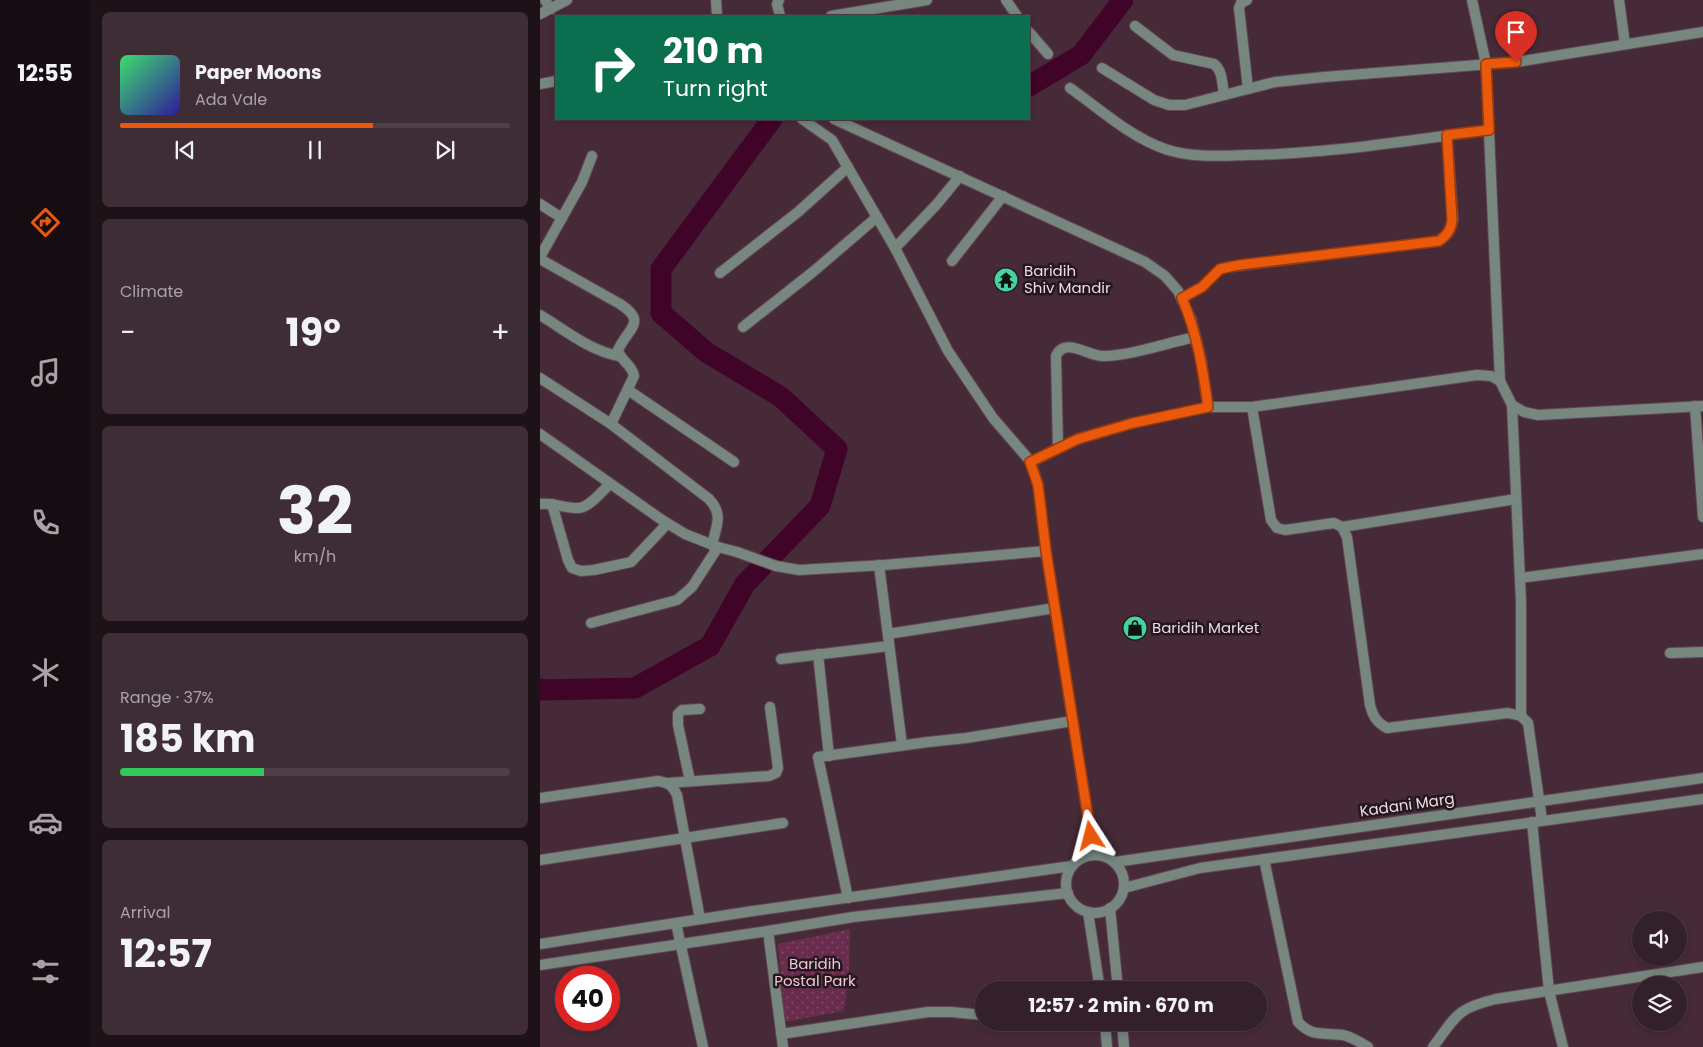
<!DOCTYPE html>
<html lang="en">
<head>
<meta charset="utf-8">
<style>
	body { margin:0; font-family:Poppins,sans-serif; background:#3f2d36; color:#f1f3f6; height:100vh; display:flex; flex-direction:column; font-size:19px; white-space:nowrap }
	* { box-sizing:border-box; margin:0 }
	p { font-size:16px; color:#a9a3a8 }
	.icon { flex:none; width:28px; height:28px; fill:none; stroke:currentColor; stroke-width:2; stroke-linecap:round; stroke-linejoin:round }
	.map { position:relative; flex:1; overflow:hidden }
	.side { display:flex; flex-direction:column; gap:12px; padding:12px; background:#1d1217; width:450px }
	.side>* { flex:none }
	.banner { position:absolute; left:15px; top:15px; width:475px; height:105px; border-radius:0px; box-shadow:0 2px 8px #0003,0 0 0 1px #4e3e47; background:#0b6e4f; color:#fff; overflow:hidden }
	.buttons { position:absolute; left:1092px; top:911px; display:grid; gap:10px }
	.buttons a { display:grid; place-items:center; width:55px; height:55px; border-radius:50%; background:#34202a; box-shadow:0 2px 8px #0003,0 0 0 1px #4e3e47; font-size:25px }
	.speed { position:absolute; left:15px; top:966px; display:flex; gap:10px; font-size:25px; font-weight:700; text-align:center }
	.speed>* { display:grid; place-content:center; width:65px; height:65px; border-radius:50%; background:#34202a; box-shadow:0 2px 8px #0003,0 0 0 1px #4e3e47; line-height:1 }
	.speed .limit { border:8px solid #d22; background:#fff; color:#111 }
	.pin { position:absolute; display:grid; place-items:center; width:42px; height:42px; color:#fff; margin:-51px -21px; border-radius:50% 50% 50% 0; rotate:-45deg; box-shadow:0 0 5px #0007 }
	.pin .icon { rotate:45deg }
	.me { position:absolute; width:55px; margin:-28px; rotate:351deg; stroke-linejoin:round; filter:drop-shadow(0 0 4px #0008) }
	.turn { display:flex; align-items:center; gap:18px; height:105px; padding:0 25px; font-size:22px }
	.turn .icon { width:65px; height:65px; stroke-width:2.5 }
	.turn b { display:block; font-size:35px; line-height:42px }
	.big { font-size:38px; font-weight:700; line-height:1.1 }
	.side .widget { flex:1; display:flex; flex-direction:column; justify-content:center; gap:8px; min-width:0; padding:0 18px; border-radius:8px; background:#3f2d36 }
	.side .dial { align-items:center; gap:0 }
	.dial b { font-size:65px; line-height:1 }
	.song { display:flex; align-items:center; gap:15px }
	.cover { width:60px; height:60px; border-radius:8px; background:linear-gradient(135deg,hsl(140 70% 55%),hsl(250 70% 35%)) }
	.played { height:5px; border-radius:2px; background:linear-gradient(90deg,#ea580c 65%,#4e3e47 65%) }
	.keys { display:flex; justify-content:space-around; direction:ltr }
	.heat { display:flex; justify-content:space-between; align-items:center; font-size:28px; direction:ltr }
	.charge { height:8px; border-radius:4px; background:linear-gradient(90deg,#34c759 37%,#4e3e47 0) }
	.trip { position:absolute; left:435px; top:981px; width:292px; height:50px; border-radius:25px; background:#34202a; box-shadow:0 2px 8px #0003,0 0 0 1px #4e3e47; font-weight:700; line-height:50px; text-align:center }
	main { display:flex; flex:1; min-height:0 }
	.tabs { display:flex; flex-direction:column; width:90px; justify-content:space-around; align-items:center; background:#150d11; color:#a9a3a8 }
	.tabs .icon { width:35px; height:35px }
	.tabs .selected { color:#ea580c }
	.tabs b { font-size:22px; color:#f1f3f6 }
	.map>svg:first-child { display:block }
	.park { fill:url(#park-dots) }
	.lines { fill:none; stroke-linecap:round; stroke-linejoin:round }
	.river { stroke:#400428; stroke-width:21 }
	.minor-casing { stroke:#614653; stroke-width:12 }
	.tertiary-casing { stroke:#614653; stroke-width:12 }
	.minor { stroke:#77867f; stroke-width:10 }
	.tertiary { stroke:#77867f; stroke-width:10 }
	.route-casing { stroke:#983908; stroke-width:12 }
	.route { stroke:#ea580c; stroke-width:9 }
	.labels { text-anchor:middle; stroke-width:5; stroke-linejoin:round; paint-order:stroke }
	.poi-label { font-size:15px; fill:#eddae2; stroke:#24171d; text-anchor:start }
	.street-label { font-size:15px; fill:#eddae2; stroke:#24171d }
	.park-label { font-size:15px; fill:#f2c3d8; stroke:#24171d }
</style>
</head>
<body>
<main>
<nav class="tabs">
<b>12:55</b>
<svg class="icon selected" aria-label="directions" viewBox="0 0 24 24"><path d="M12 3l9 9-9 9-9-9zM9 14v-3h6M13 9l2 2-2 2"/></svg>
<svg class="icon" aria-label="music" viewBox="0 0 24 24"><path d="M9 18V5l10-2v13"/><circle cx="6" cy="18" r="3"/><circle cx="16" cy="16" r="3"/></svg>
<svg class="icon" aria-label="phone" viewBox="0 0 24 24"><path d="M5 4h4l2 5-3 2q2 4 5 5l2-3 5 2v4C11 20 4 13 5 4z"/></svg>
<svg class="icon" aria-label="climate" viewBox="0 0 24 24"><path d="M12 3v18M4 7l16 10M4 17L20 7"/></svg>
<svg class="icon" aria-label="car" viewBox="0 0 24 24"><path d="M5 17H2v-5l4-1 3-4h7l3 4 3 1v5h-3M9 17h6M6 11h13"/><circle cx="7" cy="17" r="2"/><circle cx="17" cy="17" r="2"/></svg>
<svg class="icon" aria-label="filters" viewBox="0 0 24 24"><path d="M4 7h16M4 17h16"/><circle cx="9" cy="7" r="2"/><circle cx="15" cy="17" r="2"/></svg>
</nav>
<section class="side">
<div class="widget">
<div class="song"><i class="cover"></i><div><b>Paper Moons</b><p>Ada Vale</p></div></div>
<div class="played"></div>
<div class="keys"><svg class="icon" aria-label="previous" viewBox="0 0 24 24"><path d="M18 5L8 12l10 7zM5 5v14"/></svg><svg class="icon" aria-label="pause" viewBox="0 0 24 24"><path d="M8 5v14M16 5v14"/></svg><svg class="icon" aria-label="next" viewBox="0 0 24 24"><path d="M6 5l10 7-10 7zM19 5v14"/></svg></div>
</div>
<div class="widget"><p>Climate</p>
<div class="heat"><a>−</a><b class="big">19°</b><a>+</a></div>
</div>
<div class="widget dial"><b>32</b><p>km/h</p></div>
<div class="widget"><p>Range · 37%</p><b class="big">185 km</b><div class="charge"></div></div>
<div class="widget"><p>Arrival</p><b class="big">12:57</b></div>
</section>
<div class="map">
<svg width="1163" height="1047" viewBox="0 0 1163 1047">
	<defs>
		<pattern id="park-dots" width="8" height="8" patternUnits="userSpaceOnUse" patternTransform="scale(1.25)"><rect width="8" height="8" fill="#692c4c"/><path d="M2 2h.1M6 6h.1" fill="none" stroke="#7f4a66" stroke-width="1.8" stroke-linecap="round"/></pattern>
	</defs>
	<rect width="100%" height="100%" fill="#462a38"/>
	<path class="park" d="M310,929L309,971L304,1011L245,1022L238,944Z"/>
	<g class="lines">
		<g class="river">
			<path d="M489,86L541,55L583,0"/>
			<path d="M0,689L2,690L95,688L170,646L205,584L280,506L297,449L241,397L166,352L121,313V269L232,119"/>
		</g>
		<defs>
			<g id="minor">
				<path d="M5,0L11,9"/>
				<path d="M239,0L237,4L240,16"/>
				<path d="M466,0L477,16"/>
				<path d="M707,0L701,3L699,8L708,89"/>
				<path d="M932,0L946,64L960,381"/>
				<path d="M1079,0L1085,44"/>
				<path d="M0,14L27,0"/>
				<path d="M291,16L387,0"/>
				<path d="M595,26L633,55L674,64C683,71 682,84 684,95"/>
				<path d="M489,32L508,54"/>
				<path d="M562,68L614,100L629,105H645L735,82L784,77L976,62L1163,32"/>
				<path d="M0,84L16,81"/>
				<path d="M530,88C560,109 590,137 625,149C652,158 680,156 708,155C789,154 869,140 949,130"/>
				<path d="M294,119L605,262L625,276L638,291L651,319L661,359L668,407"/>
				<path d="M0,204L22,218"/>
				<path d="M355,248L397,204L420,176"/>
				<path d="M0,257L42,182L52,156"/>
				<path d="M0,259L80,304C108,322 88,328 78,350C80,361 92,364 94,376L71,424"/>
				<path d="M412,261L463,196"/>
				<path d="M180,273L258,212L308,167"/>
				<path d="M642,298L662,287L680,269L688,267L899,241C907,235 911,231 913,220L907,135"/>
				<path d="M0,315C25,330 50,351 79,356"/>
				<path d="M203,327L274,271L337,217"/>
				<path d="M0,378L71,424L169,499C184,515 176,526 172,545"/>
				<path d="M88,390L194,462"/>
				<path d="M972,405L981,602V716"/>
				<path d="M1155,406L1163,517"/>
				<path d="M712,407L731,520L737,528L745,530L794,523L802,527L807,537L830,705C833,716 836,722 847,728L968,713L981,716L988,723L1002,820"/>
				<path d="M0,434L122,520L145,534L178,547L197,552L236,566L259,570L344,565L506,551"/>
				<path d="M518,449L516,356C525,336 549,357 564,356C593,355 627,343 655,337"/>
				<path d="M491,462L538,439L593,423L659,409L668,407H712L937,375L951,376L960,381L972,405L984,412L998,415L1163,406"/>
				<path d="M0,504C13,502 26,509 39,508C50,507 62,491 70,484"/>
				<path d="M12,504L28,560L32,568L41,571L54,570L91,562L127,524"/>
				<path d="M802,527L976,499"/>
				<path d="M339,565L362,745"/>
				<path d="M980,578L1163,554"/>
				<path d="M51,623L137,600L152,587L178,547"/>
				<path d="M348,634L515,608"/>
				<path d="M1130,653L1163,652"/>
				<path d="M278,654L289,756"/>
				<path d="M241,659L349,646"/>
				<path d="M150,781L138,725V714L142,710L160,709"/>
				<path d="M128,783L229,776L236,773L238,768L230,707"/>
				<path d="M0,798L118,781C129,783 132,785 137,795L160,919"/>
				<path d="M992,822L1009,991L1023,1047"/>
				<path d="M724,859L758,1022C773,1038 784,1032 803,1035C812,1037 820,1042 828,1047"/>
				<path d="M0,860L243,823"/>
				<path d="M575,862L1163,778"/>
				<path d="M584,888L660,868L1163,799"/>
				<path d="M308,898L278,757L388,742L426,738L533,721"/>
				<path d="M136,923L163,1047"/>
				<path d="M228,931L243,1047"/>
				<path d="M0,944L213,911L532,866"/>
				<path d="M0,965L228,931L313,917L528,893"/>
				<path d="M241,1034L388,1012H411L444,1015"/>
				<path d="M893,1047C916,1016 917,1008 956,999L1163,967"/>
			</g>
			<g id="tertiary">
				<path d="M176,0L177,16"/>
				<path d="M262,119L292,140L355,248L408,351L453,418L491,462L498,485L506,551L554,855"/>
				<circle cx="555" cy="884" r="29"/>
				<path d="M570,908L578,990"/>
				<path d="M548,912L560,990"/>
				<path d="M565,1022L567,1047"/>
				<path d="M582,1022L584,1047"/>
			</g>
		</defs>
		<use href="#minor" class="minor-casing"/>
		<use href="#tertiary" class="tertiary-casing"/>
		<use href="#minor" class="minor"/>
		<use href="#tertiary" class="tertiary"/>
	</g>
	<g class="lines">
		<defs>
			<path id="route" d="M551,836L506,551L498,485L490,462L538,439L593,423L668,407C663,369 657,333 642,298L662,287L680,269L699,265L899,241C907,235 911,230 912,220L907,135L949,130L946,64L976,62"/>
		</defs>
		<use href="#route" class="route-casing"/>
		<use href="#route" class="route"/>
	</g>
	<defs>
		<symbol id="temple-disc" viewBox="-11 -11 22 22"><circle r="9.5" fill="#46d49e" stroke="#24171d"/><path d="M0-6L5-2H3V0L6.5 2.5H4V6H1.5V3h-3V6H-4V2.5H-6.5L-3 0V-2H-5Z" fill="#111"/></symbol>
		<symbol id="shop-disc" viewBox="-11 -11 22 22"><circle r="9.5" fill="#46d49e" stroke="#24171d"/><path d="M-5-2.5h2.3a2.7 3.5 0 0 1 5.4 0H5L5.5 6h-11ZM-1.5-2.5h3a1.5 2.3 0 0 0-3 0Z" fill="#111"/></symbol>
	</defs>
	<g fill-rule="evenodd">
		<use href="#temple-disc" x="452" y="266" width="28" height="28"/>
		<use href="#shop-disc" x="581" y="614" width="28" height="28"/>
	</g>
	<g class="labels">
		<g class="poi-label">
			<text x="484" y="276">Baridih<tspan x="484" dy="17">Shiv Mandir</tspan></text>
			<text x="612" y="633">Baridih Market</text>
		</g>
		<g class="street-label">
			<text transform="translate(867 805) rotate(-8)" y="5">Kadani Marg</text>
		</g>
		<g class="park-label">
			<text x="275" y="969">Baridih<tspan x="275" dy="17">Postal Park</tspan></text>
		</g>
	</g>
</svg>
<div class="buttons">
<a><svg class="icon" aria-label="sound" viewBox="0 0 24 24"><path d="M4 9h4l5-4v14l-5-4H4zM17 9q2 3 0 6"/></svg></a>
<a><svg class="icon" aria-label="layers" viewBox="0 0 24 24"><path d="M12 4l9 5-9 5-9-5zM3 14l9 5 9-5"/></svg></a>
</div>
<div class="speed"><div class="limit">40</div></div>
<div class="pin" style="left:976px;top:62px;background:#d93025"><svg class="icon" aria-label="arrive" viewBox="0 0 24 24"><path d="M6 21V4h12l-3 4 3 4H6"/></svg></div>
<svg class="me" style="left:551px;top:836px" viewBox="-20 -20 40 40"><path d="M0-17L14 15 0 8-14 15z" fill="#ea580c" stroke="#fff" stroke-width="4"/></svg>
<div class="trip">12:57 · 2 min · 670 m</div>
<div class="banner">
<div class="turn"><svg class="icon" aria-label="right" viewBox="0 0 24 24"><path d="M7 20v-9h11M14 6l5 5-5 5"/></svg><div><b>210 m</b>Turn right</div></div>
</div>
</div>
</main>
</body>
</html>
